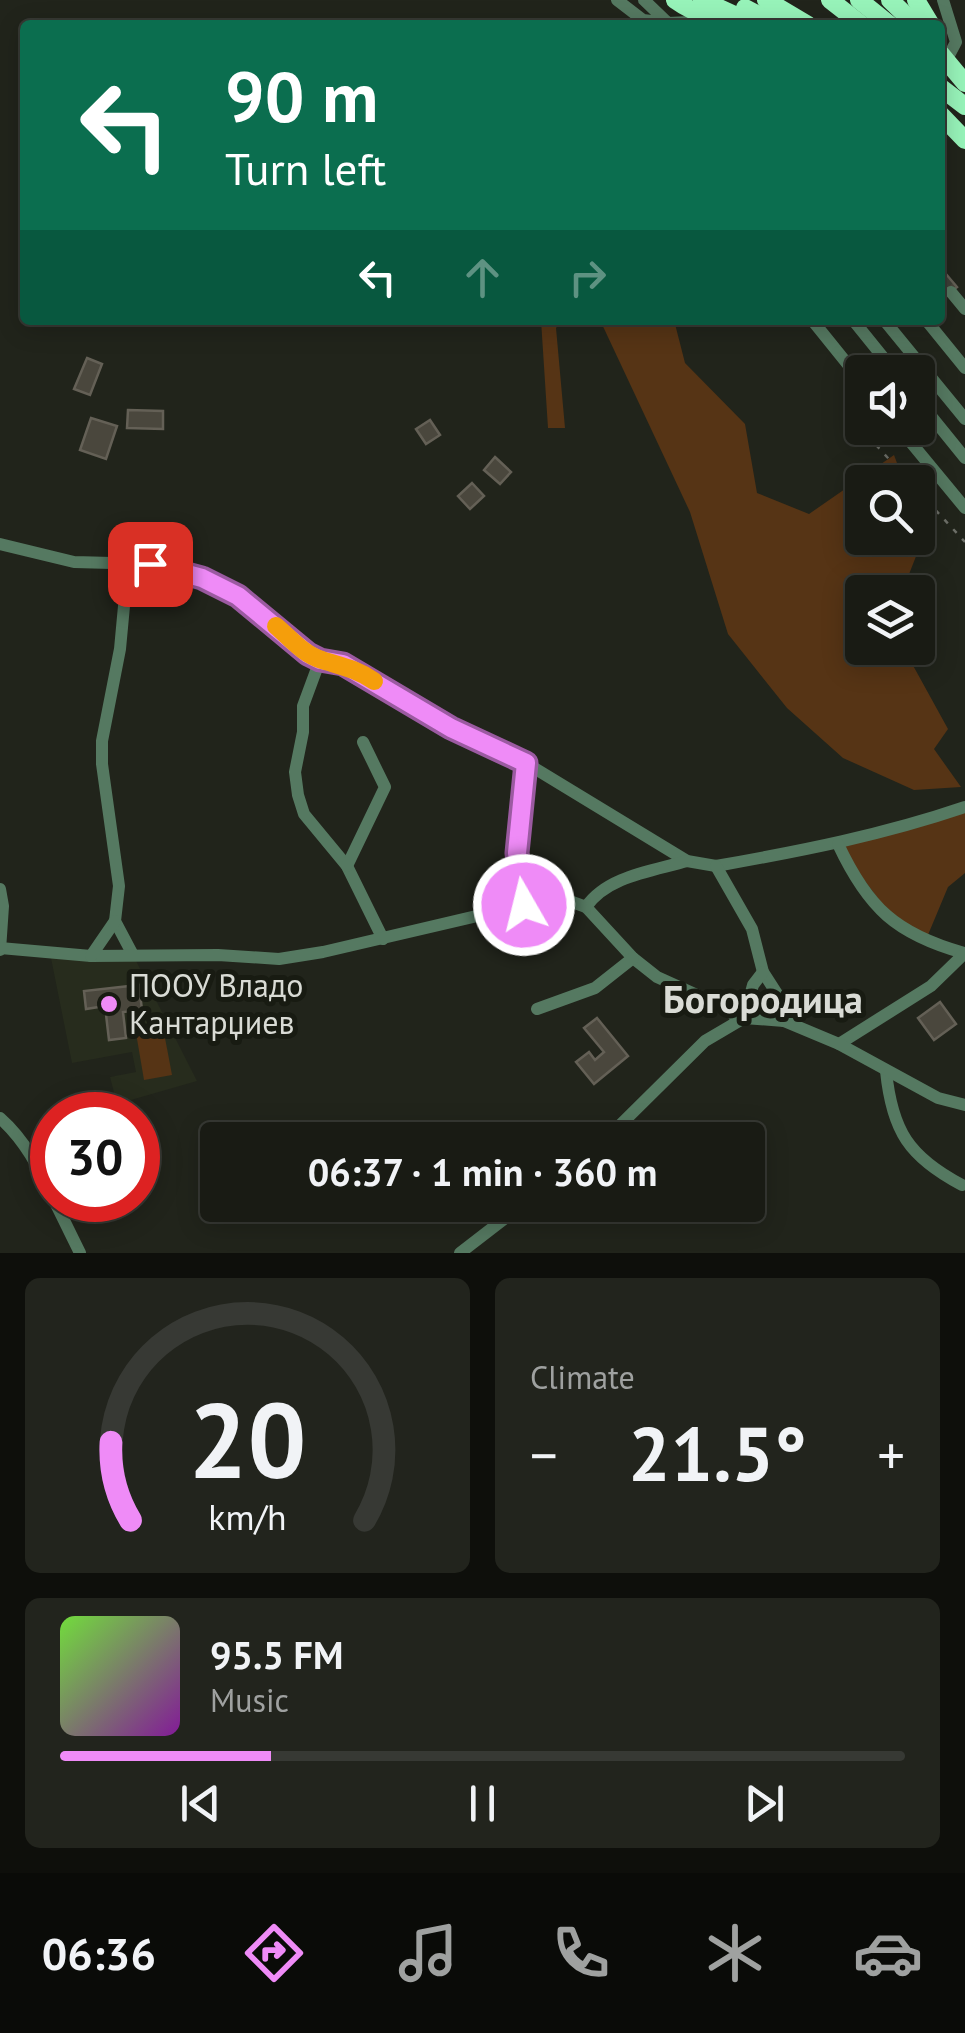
<!DOCTYPE html>
<html lang="en">
<head>
<meta charset="utf-8">
<style>
	body { margin:0; font-family:"PT Sans",sans-serif; background:#22241d; color:#f1f3f6; height:100vh; display:flex; flex-direction:column; font-size:38px; white-space:nowrap }
	* { box-sizing:border-box; margin:0 }
	p { font-size:32px; color:#9fa1a0 }
	.icon { flex:none; width:55px; height:55px; fill:none; stroke:currentColor; stroke-width:2; stroke-linecap:round; stroke-linejoin:round }
	.map { position:relative; height:1253px; overflow:hidden }
	.panel { display:flex; flex-direction:column; gap:25px; padding:25px; background:#0e0f0b; flex:1 }
	.panel>* { flex:none }
	.hud { position:absolute; left:20px; top:20px; width:925px; height:305px; border-radius:10px; box-shadow:0 5px 25px #0003,0 0 0 2px #373934; background:#0b6e4f; color:#fff; overflow:hidden }
	.tools { position:absolute; left:845px; top:355px; display:grid; gap:20px }
	.tools a { display:grid; place-items:center; width:90px; height:90px; border-radius:10px; background:#191b14; box-shadow:0 5px 25px #0003,0 0 0 2px #373934; font-size:50px }
	.speed { position:absolute; left:30px; top:1092px; display:flex; gap:20px; font-size:50px; font-weight:700; text-align:center }
	.speed>* { display:grid; place-content:center; width:130px; height:130px; border-radius:50%; background:#191b14; box-shadow:0 5px 25px #0003,0 0 0 2px #373934; line-height:1 }
	.speed .limit { border:15px solid #d22; background:#fff; color:#111 }
	.pin { position:absolute; display:grid; place-items:center; width:85px; height:85px; color:#fff; margin:-42px; border-radius:20px; box-shadow:0 5px 15px #0006 }
	.me { position:absolute; width:110px; margin:-55px; rotate:352deg; stroke-linejoin:round; filter:drop-shadow(0 0 8px #0008) }
	.turn { display:flex; align-items:center; gap:35px; height:210px; padding:0 40px; font-size:45px }
	.turn .icon { width:130px; height:130px; stroke-width:2.5 }
	.turn b { display:block; font-size:70px; line-height:85px }
	.lanes { display:flex; align-items:center; height:95px; padding:0 40px; background:#0003; justify-content:center; gap:50px; direction:ltr }
	.lanes .off { opacity:.35 }
	.big { font-size:75px; font-weight:600; line-height:1.1 }
	.panel .card { flex:1; display:flex; flex-direction:column; justify-content:center; gap:15px; min-width:0; padding:0 35px; border-radius:15px; background:#22241d }
	.panel .dial { align-items:center; gap:0 }
	.dial svg { height:260px; overflow:visible; fill:none; stroke:#373934; stroke-width:7; stroke-linecap:round; text-anchor:middle }
	.dial text { fill:#f1f3f6; stroke:none }
	.song { display:flex; align-items:center; gap:30px }
	.cover { width:120px; height:120px; border-radius:15px; background:linear-gradient(135deg,hsl(100 70% 55%),hsl(290 70% 35%)) }
	.played { height:10px; border-radius:5px; background:linear-gradient(90deg,#ef8bf7 25%,#373934 25%) }
	.keys { display:flex; justify-content:space-around; direction:ltr }
	.heat { display:flex; justify-content:space-between; align-items:center; font-size:55px; direction:ltr }
	.panel .tiles { flex:1; display:grid; gap:25px; grid-template-columns:1fr 1fr }
	.card:last-child { grid-column:span 2 }
	.trip { position:absolute; left:200px; top:1122px; width:565px; height:100px; border-radius:10px; background:#191b14; box-shadow:0 5px 25px #0003,0 0 0 2px #373934; font-weight:600; line-height:100px; text-align:center }
	.menu { display:flex; height:160px; justify-content:space-around; align-items:center; background:#0a0b08; color:#9fa1a0 }
	.menu .icon { width:70px; height:70px }
	.menu .current { color:#ef8bf7 }
	.menu b { font-size:45px; color:#f1f3f6 }
	.map>svg:first-child { display:block }
	.built { fill:#272c1d }
	.green { fill:#563415 }
	.building { fill:#4a473d; stroke:#646056; stroke-width:2.5 }
	.lines { fill:none; stroke-linecap:round; stroke-linejoin:round }
	.minor-tunnel { stroke:#3d3f37; stroke-width:12; stroke-dasharray:12 6; stroke-linecap:butt }
	.path { stroke:#6d6f68; stroke-width:2.5; stroke-dasharray:5 8; stroke-linecap:butt }
	.minor { stroke:#557961; stroke-width:12 }
	.highway { stroke:#97f3b9; stroke-width:18 }
	.route-casing { stroke:#9b5aa1; stroke-width:25 }
	.route { stroke:#ef8bf7; stroke-width:18 }
	.slow { stroke:#f59e0b; stroke-width:18 }
	.poi-dot { fill:#ef8bf7; stroke:#181b12; stroke-width:4 }
	.labels { text-anchor:middle; stroke-width:10; stroke-linejoin:round; paint-order:stroke }
	.poi-label { font-size:32px; fill:#d9dbd5; stroke:#181b12; text-anchor:start }
	.quarter-label { font-size:38px; font-weight:bold; fill:#d9dbd5; stroke:#181b12 }
</style>
</head>
<body>
<div class="map">
<svg width="965" height="1253" viewBox="0 0 965 1253">
	<rect width="100%" height="100%" fill="#21241b"/>
	<path class="built" d="M50,953L133,955L197,1081L117,1104L110,1077L136,1072L132,1052L72,1063Z"/>
	<g class="green">
		<path d="M541,320H562L556,328L565,428H548Z"/>
		<path d="M600,320H674L685,363L745,424L757,493L809,514L894,455L904,482H862V538H918V518L924,536L902,592H862V648H908L910,660L948,729L934,749L961,787L914,790L843,758L787,708L728,634L690,512Z"/>
		<path d="M965,807V873L948,887L925,942L895,922L838,844Z"/>
		<path d="M162,1022L172,1075L144,1080L135,1027Z"/>
	</g>
	<g class="building">
		<path d="M940,267L957,287L946,296L940,289Z"/>
		<path d="M87,358L102,364L90,395L74,389Z"/>
		<path d="M128,410L163,411V429L127,428Z"/>
		<path d="M91,418L117,426L106,459L80,450Z"/>
		<path d="M430,420L440,435L426,444L416,429Z"/>
		<path d="M495,457L511,472L500,484L484,470Z"/>
		<path d="M472,483L484,496L470,509L458,496Z"/>
		<path d="M139,985L142,1010L123,1012L126,1038L109,1040L105,1006L86,1009L84,991Z"/>
		<path d="M940,1002L956,1024L934,1040L918,1018Z"/>
		<path d="M597,1018L628,1056L594,1084L576,1062L589,1052L595,1060L604,1052L584,1028Z"/>
	</g>
	<g class="lines">
		<path class="minor-tunnel" d="M940,278L951,292"/>
		<g class="path">
			<path d="M876,445L910,482"/>
			<path d="M918,491L965,542"/>
		</g>
		<g class="minor">
			<path d="M617,0L643,20L668,23"/>
			<path d="M644,0L668,23L712,21"/>
			<path d="M943,0L956,42L946,61"/>
			<path d="M951,292L965,309"/>
			<path d="M812,320L862,382"/>
			<path d="M853,320L895,372"/>
			<path d="M884,320L965,419"/>
			<path d="M926,320L965,368"/>
			<path d="M918,400L965,458"/>
			<path d="M899,428L965,508"/>
			<path d="M0,544L74,562L150,564L202,578L238,596L308,653L320,660L343,663L367,676L451,727L526,763L687,861L716,866C801,851 883,835 965,807"/>
			<path d="M128,563L120,649L102,741V764L119,886L115,921L133,955"/>
			<path d="M320,660L303,706V732L295,772L298,795L304,814L347,866L383,939"/>
			<path d="M838,844C868,908 896,934 964,953"/>
			<path d="M347,866L385,787L363,742"/>
			<path d="M716,866L752,929L763,972L781,1000L784,1021"/>
			<path d="M0,889L3,906L0,950"/>
			<path d="M524,905L517,853L526,763"/>
			<path d="M586,907L633,958L657,977L730,1010L738,1021"/>
			<path d="M0,948L91,956L218,955L279,959L323,952L524,905L564,899L586,907C607,876 653,871 687,861"/>
			<path d="M91,956L115,921"/>
			<path d="M537,1009L595,988L633,958"/>
			<path d="M744,1018L753,985L763,972"/>
			<path d="M839,1044L931,986L965,953"/>
			<path d="M886,1071C892,1131 909,1157 962,1185"/>
			<path d="M0,1118C25,1140 39,1168 52,1197"/>
			<path d="M605,1140L705,1041L744,1018L784,1021L839,1044L938,1098L965,1105"/>
			<path d="M54,1200L80,1253"/>
			<path d="M460,1253L522,1205"/>
		</g>
		<g class="highway">
			<path d="M675,0C700,18 723,21 753,23"/>
			<path d="M702,0L743,19"/>
			<path d="M766,0L808,25"/>
			<path d="M830,0L862,25"/>
			<path d="M859,0L890,25"/>
			<path d="M890,0L916,25"/>
			<path d="M916,0L931,25"/>
			<path d="M745,8L778,25"/>
			<path d="M940,53L965,83"/>
			<path d="M940,87L965,106"/>
			<path d="M940,114L965,140"/>
		</g>
	</g>
	<g class="lines">
		<defs>
			<path id="route" d="M150,564L202,578L238,596L308,654L320,660L343,664L451,728L526,763L517,853L524,905"/>
		</defs>
		<use href="#route" class="route-casing"/>
		<use href="#route" class="route"/>
		<path class="slow" d="M276,626C290,638 304,655 322,660C341,666 357,669 374,681"/>
	</g>
	<circle class="poi-dot" cx="109" cy="1004" r="10"/>
	<g class="labels">
		<g class="poi-label">
			<text x="129" y="997">ПООУ Владо<tspan x="129" dy="37">Кантарџиев</tspan></text>
		</g>
		<g class="quarter-label">
			<text x="763" y="1013">Богородица</text>
		</g>
	</g>
</svg>
<div class="tools">
<a><svg class="icon" aria-label="sound" viewBox="0 0 24 24"><path d="M4 9h4l5-4v14l-5-4H4zM17 9q2 3 0 6"/></svg></a>
<a><svg class="icon" aria-label="search" viewBox="0 0 24 24"><circle cx="10" cy="10" r="6"/><path d="M15 15l6 6"/></svg></a>
<a><svg class="icon" aria-label="layers" viewBox="0 0 24 24"><path d="M12 4l9 5-9 5-9-5zM3 14l9 5 9-5"/></svg></a>
</div>
<div class="speed"><div class="limit">30</div></div>
<div class="pin" style="left:150px;top:564px;background:#d93025"><svg class="icon" aria-label="arrive" viewBox="0 0 24 24"><path d="M6 21V4h12l-3 4 3 4H6"/></svg></div>
<svg class="me" style="left:524px;top:905px" viewBox="-20 -20 40 40"><circle r="17" fill="#ef8bf7" stroke="#fff" stroke-width="3"/><path d="M0-11L8 9 0 5-8 9z" fill="#fff"/></svg>
<div class="trip">06:37 · 1 min · 360 m</div>
<div class="hud">
<div class="turn"><svg class="icon" aria-label="left" viewBox="0 0 24 24"><path d="M17 20v-9H6M10 6l-5 5 5 5"/></svg><div><b>90 m</b>Turn left</div></div>
<div class="lanes"><svg class="icon" aria-label="left" viewBox="0 0 24 24"><path d="M17 20v-9H6M10 6l-5 5 5 5"/></svg><svg class="icon off" aria-label="ahead" viewBox="0 0 24 24"><path d="M12 20V5M6 11l6-6 6 6"/></svg><svg class="icon off" aria-label="right" viewBox="0 0 24 24"><path d="M7 20v-9h11M14 6l5 5-5 5"/></svg></div>
</div>
</div>
<section class="panel">
<div class="tiles">
<div class="card dial"><svg viewBox="0 0 100 80">
<path d="M14 69A42 42 0 1 1 86 69"/>
<path d="M14 69A42 42 0 0 1 8 45" stroke="#ef8bf7"/>
<text x="50" y="56" font-size="32" font-weight="700">20</text>
<text x="50" y="72" font-size="11">km/h</text>
</svg></div>
<div class="card"><p>Climate</p>
<div class="heat"><a>−</a><b class="big">21.5°</b><a>+</a></div>
</div>
<div class="card">
<div class="song"><i class="cover"></i><div><b>95.5 FM</b><p>Music</p></div></div>
<div class="played"></div>
<div class="keys"><svg class="icon" aria-label="previous" viewBox="0 0 24 24"><path d="M18 5L8 12l10 7zM5 5v14"/></svg><svg class="icon" aria-label="pause" viewBox="0 0 24 24"><path d="M8 5v14M16 5v14"/></svg><svg class="icon" aria-label="next" viewBox="0 0 24 24"><path d="M6 5l10 7-10 7zM19 5v14"/></svg></div>
</div>
</div>
</section>
<nav class="menu">
<b>06:36</b>
<svg class="icon current" aria-label="directions" viewBox="0 0 24 24"><path d="M12 3l9 9-9 9-9-9zM9 14v-3h6M13 9l2 2-2 2"/></svg>
<svg class="icon" aria-label="music" viewBox="0 0 24 24"><path d="M9 18V5l10-2v13"/><circle cx="6" cy="18" r="3"/><circle cx="16" cy="16" r="3"/></svg>
<svg class="icon" aria-label="phone" viewBox="0 0 24 24"><path d="M5 4h4l2 5-3 2q2 4 5 5l2-3 5 2v4C11 20 4 13 5 4z"/></svg>
<svg class="icon" aria-label="climate" viewBox="0 0 24 24"><path d="M12 3v18M4 7l16 10M4 17L20 7"/></svg>
<svg class="icon" aria-label="car" viewBox="0 0 24 24"><path d="M5 17H2v-5l4-1 3-4h7l3 4 3 1v5h-3M9 17h6M6 11h13"/><circle cx="7" cy="17" r="2"/><circle cx="17" cy="17" r="2"/></svg>
</nav>
</body>
</html>
